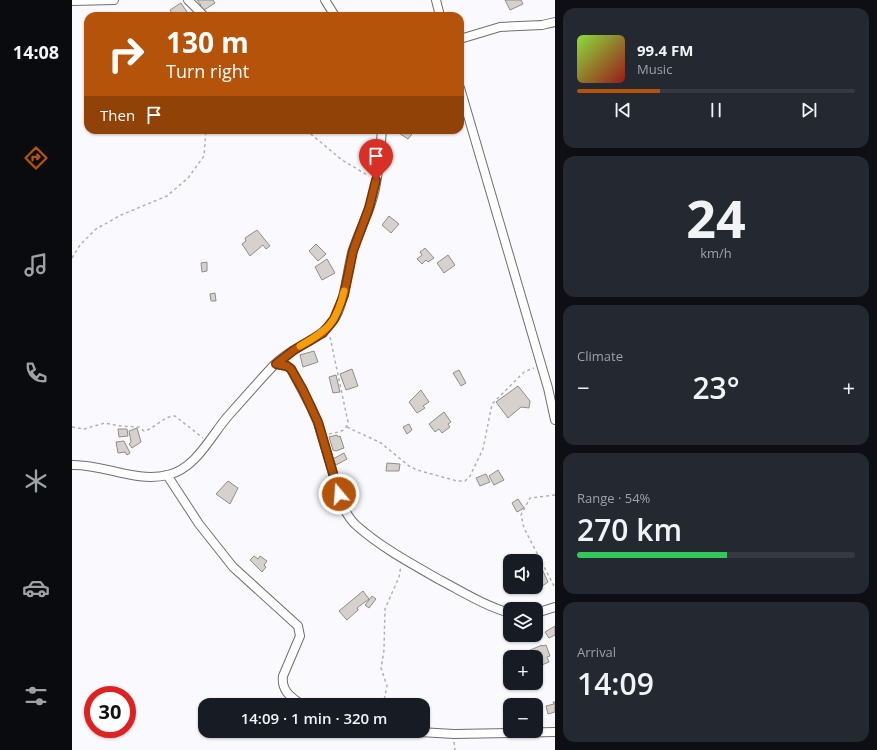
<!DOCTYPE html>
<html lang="en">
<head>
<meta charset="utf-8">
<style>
	body { margin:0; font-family:"Open Sans",sans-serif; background:#242831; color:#f1f3f6; height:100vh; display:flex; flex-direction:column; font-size:15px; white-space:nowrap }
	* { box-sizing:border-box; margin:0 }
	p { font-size:13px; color:#9ea1a6 }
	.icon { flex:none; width:22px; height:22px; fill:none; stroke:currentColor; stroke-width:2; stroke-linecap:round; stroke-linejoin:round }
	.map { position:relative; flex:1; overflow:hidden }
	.panel { display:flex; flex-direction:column; gap:8px; padding:8px; background:#0d0f14; width:322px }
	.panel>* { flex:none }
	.hud { position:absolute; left:12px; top:12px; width:380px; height:122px; border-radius:12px; box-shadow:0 1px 3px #0004; background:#b45309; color:#fff; overflow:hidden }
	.buttons { position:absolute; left:431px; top:554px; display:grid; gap:8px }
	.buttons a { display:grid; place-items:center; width:40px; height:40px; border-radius:8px; background:#171b24; box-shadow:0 1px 3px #0004; font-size:20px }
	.speed { position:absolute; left:12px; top:686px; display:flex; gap:8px; font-size:20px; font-weight:700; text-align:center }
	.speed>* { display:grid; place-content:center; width:52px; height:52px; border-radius:50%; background:#171b24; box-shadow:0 1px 3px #0004; line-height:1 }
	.speed .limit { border:6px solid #d22; background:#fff; color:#111 }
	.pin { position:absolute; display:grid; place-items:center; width:34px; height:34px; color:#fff; margin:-41px -17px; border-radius:50% 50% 50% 0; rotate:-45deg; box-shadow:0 0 4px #0007 }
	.pin .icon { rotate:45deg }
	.me { position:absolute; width:44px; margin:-22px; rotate:342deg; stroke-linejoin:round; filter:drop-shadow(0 0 3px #0008) }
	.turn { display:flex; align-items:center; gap:14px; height:84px; padding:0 16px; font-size:18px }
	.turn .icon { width:52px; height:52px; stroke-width:2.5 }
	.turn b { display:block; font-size:28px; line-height:34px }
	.then { display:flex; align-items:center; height:38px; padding:0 16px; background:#0003; gap:8px; font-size:15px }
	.big { font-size:30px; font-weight:600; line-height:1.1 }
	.panel .tile { flex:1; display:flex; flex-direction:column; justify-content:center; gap:6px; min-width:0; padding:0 14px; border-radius:12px; background:#242831 }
	.panel .dial { align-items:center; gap:0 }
	.dial b { font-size:52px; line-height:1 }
	.song { display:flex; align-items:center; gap:12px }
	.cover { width:48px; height:48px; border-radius:6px; background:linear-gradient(135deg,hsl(90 70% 55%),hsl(0 70% 35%)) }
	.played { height:4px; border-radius:2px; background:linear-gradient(90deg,#b45309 30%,#363941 30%) }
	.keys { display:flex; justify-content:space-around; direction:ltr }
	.heat { display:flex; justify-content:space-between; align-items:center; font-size:22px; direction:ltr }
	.charge { height:6px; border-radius:3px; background:linear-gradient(90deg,#34c759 54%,#363941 0) }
	.trip { position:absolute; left:126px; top:698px; width:232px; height:40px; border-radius:12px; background:#171b24; box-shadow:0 1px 3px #0004; font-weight:600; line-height:40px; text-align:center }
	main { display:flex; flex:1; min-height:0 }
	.tabs { display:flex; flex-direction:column; width:72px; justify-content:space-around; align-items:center; background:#090b0e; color:#9ea1a6 }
	.tabs .icon { width:28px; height:28px }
	.tabs .selected { color:#b45309 }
	.tabs b { font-size:18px; color:#f1f3f6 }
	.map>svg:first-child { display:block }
	.building { fill:#d6d1cc; stroke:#908c87 }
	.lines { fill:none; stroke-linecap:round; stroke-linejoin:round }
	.street-casing { stroke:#6e6e74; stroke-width:10 }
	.path { stroke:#b0b1b4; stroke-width:1.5; stroke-dasharray:3 3; stroke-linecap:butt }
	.street { stroke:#fff; stroke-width:8 }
	.route-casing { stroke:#753606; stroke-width:10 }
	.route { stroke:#b45309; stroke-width:7 }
	.slow { stroke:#f59e0b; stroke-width:7 }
</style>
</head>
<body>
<main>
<nav class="tabs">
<b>14:08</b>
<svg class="icon selected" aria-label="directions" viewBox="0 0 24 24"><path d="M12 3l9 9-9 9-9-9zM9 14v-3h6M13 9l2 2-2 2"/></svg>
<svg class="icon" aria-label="music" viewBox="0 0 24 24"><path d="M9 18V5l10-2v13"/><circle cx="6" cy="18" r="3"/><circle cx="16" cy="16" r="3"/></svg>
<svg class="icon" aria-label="phone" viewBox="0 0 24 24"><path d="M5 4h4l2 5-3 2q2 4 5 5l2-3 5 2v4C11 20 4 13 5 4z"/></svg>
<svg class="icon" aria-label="climate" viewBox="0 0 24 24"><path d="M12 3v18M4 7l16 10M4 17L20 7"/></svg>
<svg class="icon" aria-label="car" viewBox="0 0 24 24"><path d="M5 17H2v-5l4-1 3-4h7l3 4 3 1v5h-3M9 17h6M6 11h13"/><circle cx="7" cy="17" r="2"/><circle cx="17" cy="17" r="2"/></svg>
<svg class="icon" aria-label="filters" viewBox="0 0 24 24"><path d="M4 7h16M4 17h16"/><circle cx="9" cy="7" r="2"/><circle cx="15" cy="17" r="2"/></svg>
</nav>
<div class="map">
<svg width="483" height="750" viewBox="0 0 483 750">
	<rect width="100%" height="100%" fill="#fafafe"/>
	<g class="building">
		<path d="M125,0H141L143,3L129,12L126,7L129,5Z"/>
		<path d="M433,0H449L451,4L438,10Z"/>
		<path d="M109,3L115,12L109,16H101L98,10Z"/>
		<path d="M322,130H343L336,139Z"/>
		<path d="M317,216L327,224L319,233L310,225Z"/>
		<path d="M185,230L198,246L194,249L191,245L178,256L170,244L174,241L173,238Z"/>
		<path d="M244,244L254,254L246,261L237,251Z"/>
		<path d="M353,248L362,258L356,262L354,260L350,264L345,259L350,255L348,252Z"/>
		<path d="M376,255L383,265L372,273L365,263Z"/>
		<path d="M255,259L263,273L250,280L243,267Z"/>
		<path d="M135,262V271L130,272L129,263Z"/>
		<path d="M143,293L144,301H139L138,294Z"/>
		<path d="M242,351L246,362L231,367L228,355Z"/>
		<path d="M280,369L286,386L274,390L268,374Z"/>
		<path d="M387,370L394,383L389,386L381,373Z"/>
		<path d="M264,375L268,392L261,393L257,377Z"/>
		<path d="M446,386L458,401L457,408L449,407L436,418L424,402Z"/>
		<path d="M349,390L357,402L351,406L353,408L345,413L337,402Z"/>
		<path d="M372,412L379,422L376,424L378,427L370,433L367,429L363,432L357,424Z"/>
		<path d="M337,424L340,430L335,434L331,427Z"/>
		<path d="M65,428L69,442L60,448L57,444L59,442L57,431Z"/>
		<path d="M46,429H55L56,436L47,437Z"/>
		<path d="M265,435L266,437L268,436L272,448L264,451L261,450L257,437Z"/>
		<path d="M52,441L58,453L55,455L53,452L46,453L44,442Z"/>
		<path d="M272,453L275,459L264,465L261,459Z"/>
		<path d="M315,463L328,464L327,471H314Z"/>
		<path d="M426,470L432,480L422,485L417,476Z"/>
		<path d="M414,474L418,482L408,486L404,478Z"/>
		<path d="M156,481L166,488L158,504L144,494Z"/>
		<path d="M446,499L452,508L445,512L440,503Z"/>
		<path d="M182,556L186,559L188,556L195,561L192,565L194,567L190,572L178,560Z"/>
		<path d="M470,569L476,582L466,589L464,586V573Z"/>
		<path d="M455,587H462L465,591L459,594Z"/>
		<path d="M291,591L297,599L285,608L286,610L275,620L267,611Z"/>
		<path d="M300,596L304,599L297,608L293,605Z"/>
		<path d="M483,626V635L477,638L473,632Z"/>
		<path d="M470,645V646L474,645L478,656L475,657L477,662L465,667L464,657H456L458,655L456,651Z"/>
		<path d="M481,702H483V712L476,714L474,706L482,704Z"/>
	</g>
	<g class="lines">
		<defs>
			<g id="street">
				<path d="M116,0L132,16"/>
				<path d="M253,0L263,16"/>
				<path d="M364,0L368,16"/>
				<path d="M0,1L42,0"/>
				<path d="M388,39L428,27L470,25L483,22"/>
				<path d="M388,88L476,388L483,420"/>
				<path d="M204,364L215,366L219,369L239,407L246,423L270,504C274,513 278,520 285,526C310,548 340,564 368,580C391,592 413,606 438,613"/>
				<path d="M0,465C32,464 63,483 96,475C125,468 139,435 157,415C172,398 187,381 202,365C222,344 254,340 266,312C274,293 275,273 280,253C286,233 297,214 302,193C307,173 308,151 310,130"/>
				<path d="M95,475L127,524L161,567L226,626L228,636L211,676C209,691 219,697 230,705"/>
				<path d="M464,613L483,607"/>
				<path d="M330,731L382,734L483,732"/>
			</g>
		</defs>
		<use href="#street" class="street-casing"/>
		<g class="path">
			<path d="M234,130L270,160L297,176"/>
			<path d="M0,258L8,245L24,229L49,215L95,196L116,178L132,156L134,130"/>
			<path d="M0,427L12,429L33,423L48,426L67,427L72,431C84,428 91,416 103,416L131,438"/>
			<path d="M275,427L309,443L337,466L345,470L385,481H393L398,476L411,449L420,404L452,372L462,368"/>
			<path d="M257,434C266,432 274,432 276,422L258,337"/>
			<path d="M483,495L458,498L449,515L452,528L483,588"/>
			<path d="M311,705L315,686L309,668L312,650L313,609L327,577L329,566"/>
			<path d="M382,742L383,750"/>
		</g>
		<use href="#street" class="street"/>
	</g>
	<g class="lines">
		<defs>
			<path id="route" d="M267,494L246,422L231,390L219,369L215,366L204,364L222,350L251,333L262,319L272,295L281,251L297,208L304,180"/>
		</defs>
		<use href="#route" class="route-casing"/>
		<use href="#route" class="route"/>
		<path class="slow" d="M228,346C255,331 265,323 272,291"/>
	</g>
</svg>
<div class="buttons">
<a><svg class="icon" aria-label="sound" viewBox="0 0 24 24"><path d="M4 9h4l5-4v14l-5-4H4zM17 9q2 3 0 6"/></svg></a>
<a><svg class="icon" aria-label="layers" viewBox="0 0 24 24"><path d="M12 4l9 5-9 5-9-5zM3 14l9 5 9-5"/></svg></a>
<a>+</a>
<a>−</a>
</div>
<div class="speed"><div class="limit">30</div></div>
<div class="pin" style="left:304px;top:180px;background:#d93025"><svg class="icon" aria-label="arrive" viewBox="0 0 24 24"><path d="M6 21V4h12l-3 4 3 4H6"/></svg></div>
<svg class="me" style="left:267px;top:494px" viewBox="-20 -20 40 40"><circle r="17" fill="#b45309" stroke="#fff" stroke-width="3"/><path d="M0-11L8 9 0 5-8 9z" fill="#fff"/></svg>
<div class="trip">14:09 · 1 min · 320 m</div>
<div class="hud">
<div class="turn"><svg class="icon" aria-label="right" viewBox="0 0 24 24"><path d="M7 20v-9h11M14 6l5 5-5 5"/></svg><div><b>130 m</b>Turn right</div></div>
<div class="then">Then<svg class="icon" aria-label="arrive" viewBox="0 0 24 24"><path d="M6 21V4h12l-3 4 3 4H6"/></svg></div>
</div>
</div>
<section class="panel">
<div class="tile">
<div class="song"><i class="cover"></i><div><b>99.4 FM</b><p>Music</p></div></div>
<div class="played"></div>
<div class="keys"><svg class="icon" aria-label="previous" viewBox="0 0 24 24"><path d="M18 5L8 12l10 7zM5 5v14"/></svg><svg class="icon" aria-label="pause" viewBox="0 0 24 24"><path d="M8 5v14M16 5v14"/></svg><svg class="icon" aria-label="next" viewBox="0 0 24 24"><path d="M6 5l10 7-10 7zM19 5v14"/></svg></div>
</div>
<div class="tile dial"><b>24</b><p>km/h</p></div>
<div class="tile"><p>Climate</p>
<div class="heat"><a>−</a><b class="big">23°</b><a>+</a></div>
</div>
<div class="tile"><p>Range · 54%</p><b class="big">270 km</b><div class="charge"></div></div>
<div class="tile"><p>Arrival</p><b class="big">14:09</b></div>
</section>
</main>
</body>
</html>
